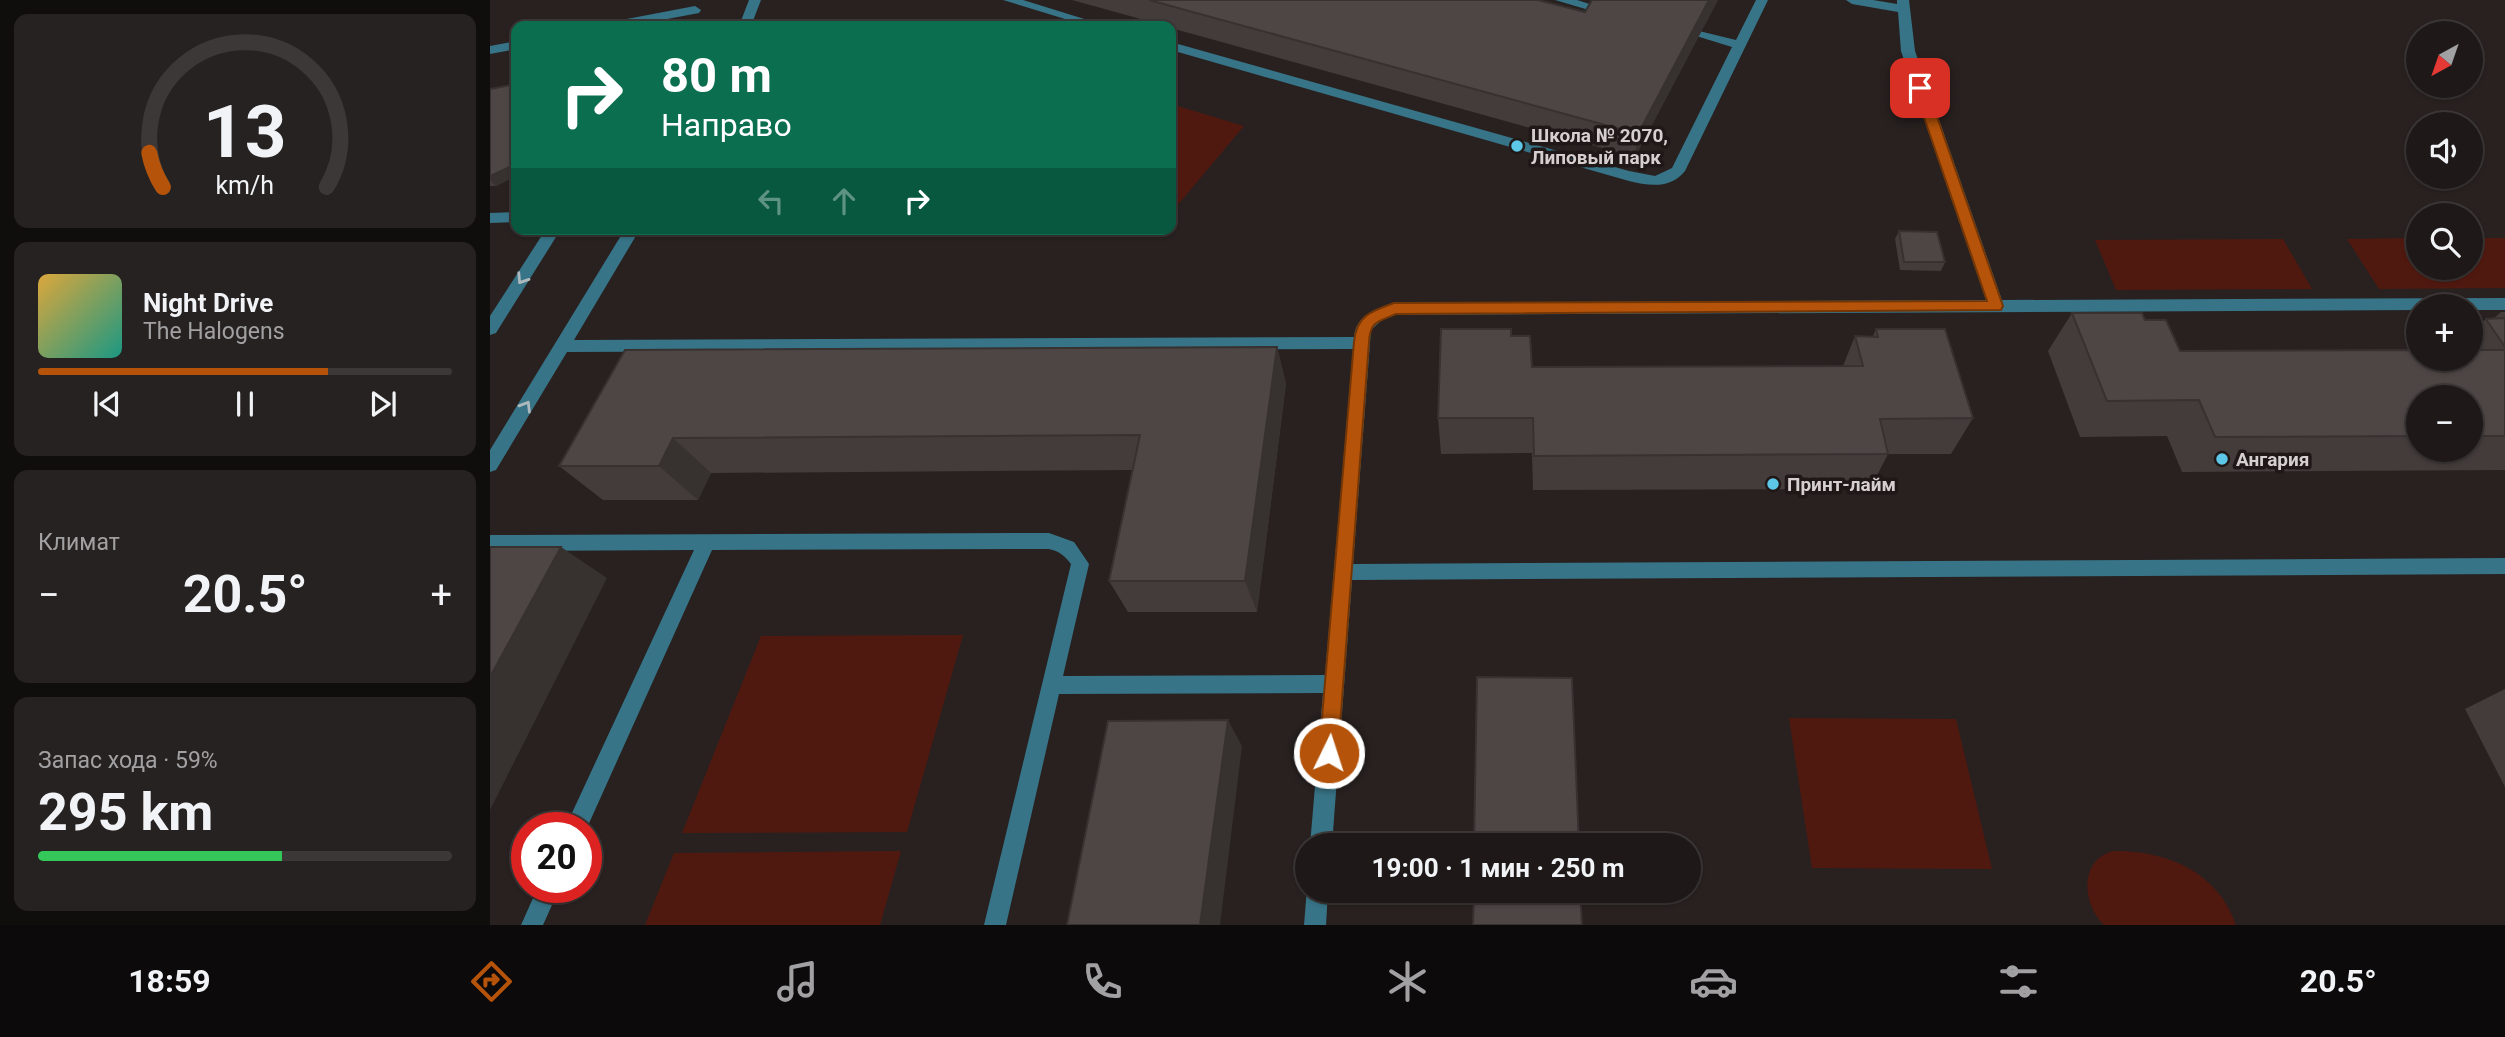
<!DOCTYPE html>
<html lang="ru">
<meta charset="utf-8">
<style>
:root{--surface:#1e1918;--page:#262221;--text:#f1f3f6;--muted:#a1a0a2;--line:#3c3837;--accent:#b45309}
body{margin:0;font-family:Roboto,sans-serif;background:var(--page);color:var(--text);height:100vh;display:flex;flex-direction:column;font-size:26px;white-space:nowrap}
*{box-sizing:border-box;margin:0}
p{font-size:23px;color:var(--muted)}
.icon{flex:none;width:38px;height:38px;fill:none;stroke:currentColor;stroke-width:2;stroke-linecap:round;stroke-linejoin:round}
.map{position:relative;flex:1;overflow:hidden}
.drawer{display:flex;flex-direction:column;gap:14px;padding:14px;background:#100e0d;width:490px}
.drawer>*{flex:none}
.hud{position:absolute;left:21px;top:21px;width:665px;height:214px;border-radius:14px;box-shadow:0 2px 5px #0004,0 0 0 2px var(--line);background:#0b6e4f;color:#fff;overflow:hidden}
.needle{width:46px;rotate:220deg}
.controls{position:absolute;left:1916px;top:21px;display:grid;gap:14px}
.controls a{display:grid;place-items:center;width:77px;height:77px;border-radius:50%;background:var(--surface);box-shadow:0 2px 5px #0004,0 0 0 2px var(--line);font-size:35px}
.speed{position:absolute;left:21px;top:812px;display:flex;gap:14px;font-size:35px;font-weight:700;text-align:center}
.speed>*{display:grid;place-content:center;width:91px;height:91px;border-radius:50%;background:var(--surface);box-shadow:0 2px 5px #0004,0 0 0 2px var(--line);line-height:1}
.speed .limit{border:10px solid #d22;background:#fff;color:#111}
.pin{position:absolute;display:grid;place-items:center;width:60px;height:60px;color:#fff;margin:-30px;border-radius:14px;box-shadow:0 4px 10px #0006}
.me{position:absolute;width:77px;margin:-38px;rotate:4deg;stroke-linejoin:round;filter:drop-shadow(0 0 5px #0008)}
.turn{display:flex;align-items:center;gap:24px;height:147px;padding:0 35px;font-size:32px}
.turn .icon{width:91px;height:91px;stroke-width:2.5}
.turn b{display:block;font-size:49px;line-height:60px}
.lanes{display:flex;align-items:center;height:66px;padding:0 35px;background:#0003;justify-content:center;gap:35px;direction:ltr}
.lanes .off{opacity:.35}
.big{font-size:52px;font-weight:700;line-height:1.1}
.drawer .tile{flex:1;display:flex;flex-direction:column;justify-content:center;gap:10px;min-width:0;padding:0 24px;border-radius:14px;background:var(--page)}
.drawer .dial{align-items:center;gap:0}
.dial svg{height:182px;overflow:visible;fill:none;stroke:var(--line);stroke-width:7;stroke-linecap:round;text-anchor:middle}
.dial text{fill:var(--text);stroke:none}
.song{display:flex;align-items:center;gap:21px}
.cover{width:84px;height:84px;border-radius:10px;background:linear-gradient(135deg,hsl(40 70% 55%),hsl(170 70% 35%))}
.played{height:7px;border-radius:4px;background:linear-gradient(90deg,var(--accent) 70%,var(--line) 70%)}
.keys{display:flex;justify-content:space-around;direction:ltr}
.heat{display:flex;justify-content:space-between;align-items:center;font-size:38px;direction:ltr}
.charge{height:10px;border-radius:5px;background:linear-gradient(90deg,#34c759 59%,var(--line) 0)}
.trip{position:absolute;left:805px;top:833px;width:406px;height:70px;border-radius:35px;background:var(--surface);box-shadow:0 2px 5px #0004,0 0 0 2px var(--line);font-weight:700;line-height:70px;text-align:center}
.dock{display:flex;height:112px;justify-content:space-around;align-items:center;background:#0c0a0a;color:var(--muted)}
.dock .icon{width:49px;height:49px}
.dock .on{color:var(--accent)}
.dock b{font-size:32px;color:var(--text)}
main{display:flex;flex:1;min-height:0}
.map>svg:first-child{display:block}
.green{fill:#501910}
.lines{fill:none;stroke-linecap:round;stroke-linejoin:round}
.minor{fill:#377487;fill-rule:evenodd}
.wall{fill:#433c3b;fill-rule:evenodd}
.shaded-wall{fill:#373130}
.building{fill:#4e4645;stroke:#373130;stroke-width:2}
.oneway{stroke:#aeb9bd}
.route{fill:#b45309;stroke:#753606;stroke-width:2}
.poi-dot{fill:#5dc7e8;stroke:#1f1817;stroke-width:2.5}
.labels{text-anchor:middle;stroke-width:7;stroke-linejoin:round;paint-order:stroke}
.poi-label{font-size:19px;font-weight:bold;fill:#d5d0cf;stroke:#1f1817;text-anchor:start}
</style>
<main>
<section class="drawer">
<div class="tile dial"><svg viewBox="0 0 100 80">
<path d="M14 69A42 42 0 1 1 86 69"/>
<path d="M14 69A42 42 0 0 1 8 54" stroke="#b45309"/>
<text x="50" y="56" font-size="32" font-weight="700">13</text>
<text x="50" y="72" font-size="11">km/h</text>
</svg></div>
<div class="tile">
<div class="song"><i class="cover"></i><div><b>Night Drive</b><p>The Halogens</p></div></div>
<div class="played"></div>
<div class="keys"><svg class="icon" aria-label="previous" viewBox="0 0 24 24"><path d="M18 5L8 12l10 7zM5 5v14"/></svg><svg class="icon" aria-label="pause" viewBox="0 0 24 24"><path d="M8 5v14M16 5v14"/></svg><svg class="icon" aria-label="next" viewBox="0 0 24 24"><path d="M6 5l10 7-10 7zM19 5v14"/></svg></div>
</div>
<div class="tile"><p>Климат</p>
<div class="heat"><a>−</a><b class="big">20.5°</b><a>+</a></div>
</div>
<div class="tile"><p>Запас хода · 59%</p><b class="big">295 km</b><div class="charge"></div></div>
</section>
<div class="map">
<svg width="2015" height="925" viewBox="0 0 2015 925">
<rect width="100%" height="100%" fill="#282120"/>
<path class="green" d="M681,104L754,126L681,213Z
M1928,238V268H1981V238H2015V288L1889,289L1857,239Z
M1793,239L1822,289L1626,290L1605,240Z
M473,635L417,832L192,833L271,636Z
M1299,718L1466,719L1502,869L1322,868Z
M411,851L390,925H155L184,853Z
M1623,851C1675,850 1728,871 1746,925H1614C1592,904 1589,860 1623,851Z"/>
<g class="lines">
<path class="minor" d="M259,0H271L261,26H249Z
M513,0H533L617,26H598Z
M1065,0H1087L1115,9L1109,13Z
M1266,0H1278L1195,171C1181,189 1159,186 1139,181L681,50V42L1139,171L1165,176L1182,168L1242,47L1203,35L1209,31L1246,40Z
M1356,0H1383L1407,4V0H1419L1425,51L1512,300L2015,298V310H1981V306H1928V310L905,315L893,319L881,330L863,564L2015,558V574L862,580L842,845H820L833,693L569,694L516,925H494L581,564C575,556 569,551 559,549L222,550L96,830L75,828L204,550L0,551V535L559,533L584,542L599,564L573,676L835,675L863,349L77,352L6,470L0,472V450L135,229H150L84,340L864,337C866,315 886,309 904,303L1496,300L1411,51L1408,12L1362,4Z
M205,6L211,10L209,13L140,26H115L121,22Z
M26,41V49L0,54V46Z
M26,212V222L0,223V213Z
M56,229H71L6,333L0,335V316Z
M48,887H70L53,925H31Z
M817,888V891H838L836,925H814Z"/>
</g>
<path class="wall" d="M582,0H1048L1095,12L1228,0L1145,157L681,28V26H676Z
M26,84V176L6,186H0V89Z
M1409,231L1455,262L1451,271L1410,270L1405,239Z
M2011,312H2015V470L1692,472L1677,436L1590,437L1558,351L1582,313L1655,320L1690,351L1981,359V332L1996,319H2003ZM1928,397H1981V450H1928Z
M1386,329L1483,418L1461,454H1398L1380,489L1043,490L1042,453L951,454L948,418L1021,336L1042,367L1353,366L1365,336H1383Z
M787,347L796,384L767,612H638L619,581L642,470L221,473L208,500H113L69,466L135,350Z
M2015,689V787L1975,709Z"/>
<path class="shaded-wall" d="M1219,0H1228L1145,157L1148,134Z
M26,164V176L6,186L0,180V176Z
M787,347L796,384L767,612L755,581Z
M183,438L221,473L208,500L169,466Z
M71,547L117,578L0,810V677Z
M738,720L752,746L730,925H710Z"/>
<path class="building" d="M659,0H1048L1095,12L1102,0H1219L1148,134Z
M26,84V164L0,176V89Z
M1409,231L1447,232L1455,262H1414Z
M1582,313H1652L1655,320H1676L1690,351L1928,350V359H1981V350H2015V436H1981V397H1928V436L1725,437L1709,400L1617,401Z
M2015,318V347L1996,319Z
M951,329H1021V336H1040L1042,367L1373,366L1365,336L1388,337L1386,329H1455L1483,418L1390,419L1398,454L1044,456L1043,418H948Z
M787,347L755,581H619L650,435L183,438L169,466H69L135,350Z
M0,547H71L0,677Z
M987,677L1082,678L1089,845H984Z
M738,720L710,925H577L618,721Z
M984,891H1090L1092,925H983Z"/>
<defs><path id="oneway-chevron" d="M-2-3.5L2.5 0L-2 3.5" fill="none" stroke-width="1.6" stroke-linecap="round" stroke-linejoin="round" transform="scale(1.75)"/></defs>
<g class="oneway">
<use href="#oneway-chevron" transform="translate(32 279) rotate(123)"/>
<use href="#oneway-chevron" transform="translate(36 406) rotate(-59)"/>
</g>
<path class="route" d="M1430,84L1437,88L1513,306L1511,310L906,314C888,322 880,321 879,342L848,753L845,759L839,762L832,759L829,753L864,342C866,316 881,311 904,303L1497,301L1424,88Z"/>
<g class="poi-dot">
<circle cx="1027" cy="146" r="7"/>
<circle cx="1732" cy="459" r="7"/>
<circle cx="1283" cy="484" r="7"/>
</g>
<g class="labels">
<g class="poi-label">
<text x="1041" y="142">Школа № 2070,<tspan x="1041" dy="22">Липовый парк</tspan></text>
<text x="1746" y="466">Ангария</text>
<text x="1297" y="491">Принт-лайм</text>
</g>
</g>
</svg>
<div class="controls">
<a><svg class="needle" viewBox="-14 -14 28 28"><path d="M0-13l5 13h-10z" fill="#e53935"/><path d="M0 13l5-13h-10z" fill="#a1a0a2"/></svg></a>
<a><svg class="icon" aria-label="sound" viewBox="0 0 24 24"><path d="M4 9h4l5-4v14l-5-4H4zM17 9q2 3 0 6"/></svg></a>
<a><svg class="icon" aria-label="search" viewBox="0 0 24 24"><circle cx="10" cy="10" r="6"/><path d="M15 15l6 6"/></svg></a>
<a>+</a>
<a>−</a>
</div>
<div class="speed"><div class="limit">20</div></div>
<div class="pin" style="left:1430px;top:88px;background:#d93025"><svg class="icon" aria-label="arrive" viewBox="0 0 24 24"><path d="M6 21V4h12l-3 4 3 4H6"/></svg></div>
<svg class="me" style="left:839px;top:753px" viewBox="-20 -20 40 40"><circle r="17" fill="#b45309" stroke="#fff" stroke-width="3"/><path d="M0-11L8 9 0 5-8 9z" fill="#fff"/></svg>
<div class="trip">19:00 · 1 мин · 250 m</div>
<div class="hud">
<div class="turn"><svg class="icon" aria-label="right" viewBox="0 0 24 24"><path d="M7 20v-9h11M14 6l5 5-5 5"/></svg><div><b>80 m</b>Направо</div></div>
<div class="lanes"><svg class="icon off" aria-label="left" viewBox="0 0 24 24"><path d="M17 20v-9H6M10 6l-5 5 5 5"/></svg><svg class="icon off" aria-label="ahead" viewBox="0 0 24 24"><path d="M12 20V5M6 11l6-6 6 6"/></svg><svg class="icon" aria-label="right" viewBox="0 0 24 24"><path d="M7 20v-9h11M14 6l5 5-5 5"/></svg></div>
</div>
</div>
</main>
<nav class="dock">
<b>18:59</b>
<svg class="icon on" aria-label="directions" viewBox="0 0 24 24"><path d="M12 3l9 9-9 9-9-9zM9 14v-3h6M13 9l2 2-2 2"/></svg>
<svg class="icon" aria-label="music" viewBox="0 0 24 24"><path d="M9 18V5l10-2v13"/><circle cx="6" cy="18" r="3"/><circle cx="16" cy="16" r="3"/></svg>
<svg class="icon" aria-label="phone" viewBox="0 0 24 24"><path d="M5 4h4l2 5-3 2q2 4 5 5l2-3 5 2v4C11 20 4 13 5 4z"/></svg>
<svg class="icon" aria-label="climate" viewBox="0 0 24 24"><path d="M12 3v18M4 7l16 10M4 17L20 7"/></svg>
<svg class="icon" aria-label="car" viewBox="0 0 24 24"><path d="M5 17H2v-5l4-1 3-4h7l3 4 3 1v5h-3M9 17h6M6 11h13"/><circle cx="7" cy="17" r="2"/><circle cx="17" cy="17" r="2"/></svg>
<svg class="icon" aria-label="filters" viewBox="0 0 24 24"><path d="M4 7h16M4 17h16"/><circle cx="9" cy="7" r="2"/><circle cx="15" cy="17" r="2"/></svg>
<b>20.5°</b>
</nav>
